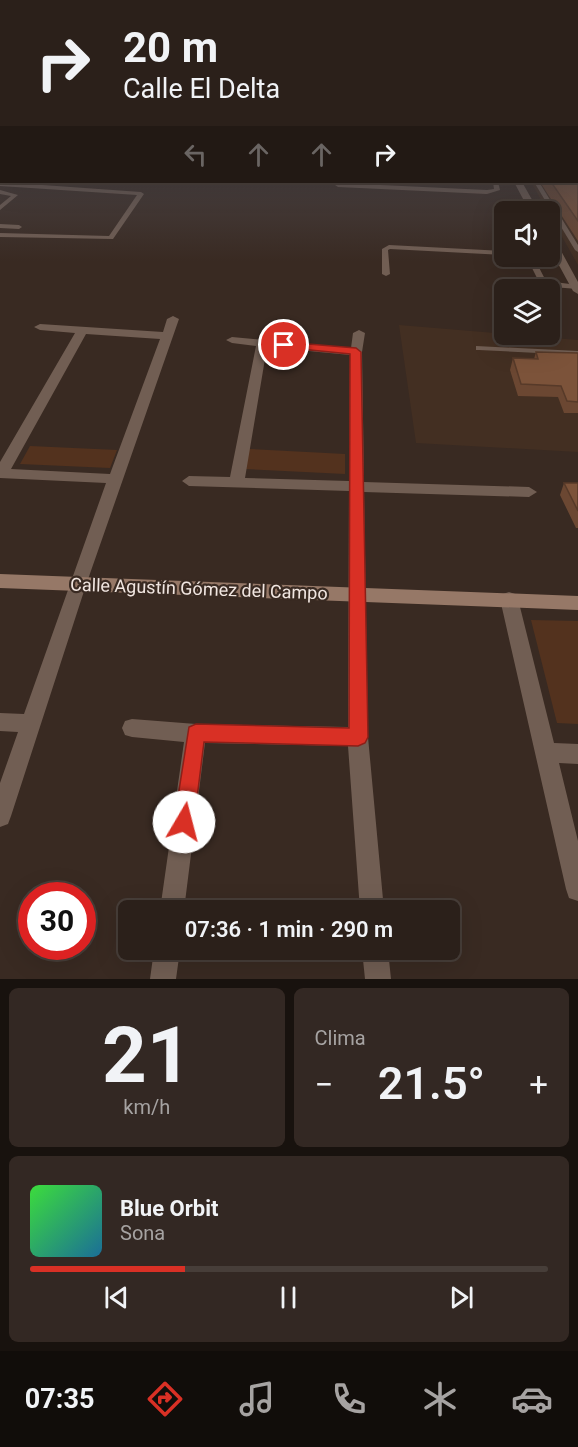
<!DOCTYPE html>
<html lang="es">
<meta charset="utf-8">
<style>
:root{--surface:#2b201a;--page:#332823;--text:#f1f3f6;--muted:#a6a3a2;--line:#473e39;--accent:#d93025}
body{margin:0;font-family:Roboto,sans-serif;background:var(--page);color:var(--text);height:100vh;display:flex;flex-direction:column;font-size:22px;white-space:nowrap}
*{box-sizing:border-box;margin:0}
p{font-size:20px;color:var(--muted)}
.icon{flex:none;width:33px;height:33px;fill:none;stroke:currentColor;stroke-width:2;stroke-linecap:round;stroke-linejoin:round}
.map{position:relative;height:979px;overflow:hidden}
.panel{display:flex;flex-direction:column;gap:9px;padding:9px;background:#18120e;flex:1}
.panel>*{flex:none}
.banner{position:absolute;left:0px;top:0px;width:579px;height:183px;box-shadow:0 6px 24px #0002,0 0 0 2px var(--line);background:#2b201a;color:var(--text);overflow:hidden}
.buttons{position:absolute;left:494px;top:201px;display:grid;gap:12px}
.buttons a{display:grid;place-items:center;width:66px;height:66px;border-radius:9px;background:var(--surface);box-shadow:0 6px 24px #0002,0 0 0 2px var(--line);font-size:30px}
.speed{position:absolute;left:18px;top:882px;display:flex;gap:12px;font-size:30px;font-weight:700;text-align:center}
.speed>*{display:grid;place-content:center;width:78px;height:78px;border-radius:50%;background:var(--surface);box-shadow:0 6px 24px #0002,0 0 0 2px var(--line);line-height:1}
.speed .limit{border:9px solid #d22;background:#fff;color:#111}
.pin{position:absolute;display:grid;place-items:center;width:51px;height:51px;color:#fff;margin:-26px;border:3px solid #fff;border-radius:50%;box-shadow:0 2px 6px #0007}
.me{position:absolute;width:66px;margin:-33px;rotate:8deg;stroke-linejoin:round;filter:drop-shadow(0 0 4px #0008)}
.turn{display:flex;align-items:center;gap:21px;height:126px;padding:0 24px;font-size:27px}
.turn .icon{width:78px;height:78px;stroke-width:2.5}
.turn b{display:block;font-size:42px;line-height:51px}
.lanes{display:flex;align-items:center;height:57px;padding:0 24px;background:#0003;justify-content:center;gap:30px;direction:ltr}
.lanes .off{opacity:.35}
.big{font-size:45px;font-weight:600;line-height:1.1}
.panel .widget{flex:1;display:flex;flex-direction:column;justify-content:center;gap:9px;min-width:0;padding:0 21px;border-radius:9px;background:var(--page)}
.panel .dial{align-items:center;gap:0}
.dial b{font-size:78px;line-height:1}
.song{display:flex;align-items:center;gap:18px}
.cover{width:72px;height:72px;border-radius:9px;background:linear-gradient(135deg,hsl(120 70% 55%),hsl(200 70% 35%))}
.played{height:6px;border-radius:3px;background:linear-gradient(90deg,var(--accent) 30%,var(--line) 30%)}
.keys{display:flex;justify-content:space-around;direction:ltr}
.heat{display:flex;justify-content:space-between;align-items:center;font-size:33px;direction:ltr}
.panel .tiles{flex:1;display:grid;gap:9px;grid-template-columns:1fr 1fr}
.widget:last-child{grid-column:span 2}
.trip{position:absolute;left:118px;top:900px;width:342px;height:60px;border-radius:9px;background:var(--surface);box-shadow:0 6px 24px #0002,0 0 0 2px var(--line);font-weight:600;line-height:60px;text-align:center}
.tab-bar{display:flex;height:96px;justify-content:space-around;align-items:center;background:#110d0a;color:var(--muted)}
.tab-bar .icon{width:42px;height:42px}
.tab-bar .active{color:var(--accent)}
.tab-bar b{font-size:27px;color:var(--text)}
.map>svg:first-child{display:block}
.built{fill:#432f22}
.green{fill:#53321e}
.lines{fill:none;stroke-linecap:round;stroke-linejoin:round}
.lane{fill:#715e53;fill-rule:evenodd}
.street{fill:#715e53;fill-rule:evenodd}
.secondary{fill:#967867;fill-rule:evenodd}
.wall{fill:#6b4732}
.building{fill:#7c533a;stroke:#573a29;stroke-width:1.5}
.route{fill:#d93025;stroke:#8d1f18;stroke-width:1.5}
.labels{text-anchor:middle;stroke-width:4.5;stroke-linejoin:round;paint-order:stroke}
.street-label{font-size:18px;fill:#f1e6e1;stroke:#392a22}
</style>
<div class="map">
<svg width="578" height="979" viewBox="0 0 578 979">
<rect width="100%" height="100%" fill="#392a22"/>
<path class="built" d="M578,138V265L531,182H578Z
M399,325L578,340V452L416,443Z"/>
<path class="green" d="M30,446L117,450L110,468L20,464Z
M249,449L345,454V474L245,469Z
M531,620L578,621V724L557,723Z"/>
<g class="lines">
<path class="lane" d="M0,182L141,192L144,194L113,239L0,237V233L109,236L137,195L0,186Z
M493,182H498L500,190L487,194L338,187L335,185L338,183L487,190L494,189Z
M534,182H539L578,245V252L575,250Z
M0,190L18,195L0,210V205L11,196L0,194Z
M0,224L19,225L22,227L19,229L0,228Z
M389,245L504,251V255L390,249L388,250L390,274L386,276L382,274V249Z
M549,253H559L562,255L559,257L547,256H549Z
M526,256H533L546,281L578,285V289L552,287L540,284Z
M476,346L578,351V355L479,350H476Z"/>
<path class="street" d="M514,182H522L539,212H530Z
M549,235L554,238L578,282V294L573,291L549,247Z
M173,316L179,319L86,585L11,816L8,824L0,827V783L18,732L0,731V713L24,714L106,483L0,478V462L75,333L40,330L34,327L40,324L163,332L167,319ZM86,334L160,339L110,474L11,469Z
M359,330L365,333L362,352L364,482L529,487L537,492L529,497L364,492L368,737L384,910H360L348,746L205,743L184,910H160L184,742L132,737L125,735L122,728L125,721L132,719L196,724L348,727L349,491L189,486L182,481L189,476L230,477L256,346L232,343L226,340L232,337L351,348L353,333ZM267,347L350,355L349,481L245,478Z
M509,592L515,594L518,599L554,743L578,744V764L559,763L578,841V901L569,898L566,889L500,599L503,594Z
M154,950H180L176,979H150Z
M362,950H388L391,979H365Z"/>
<path class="secondary" d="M0,574L578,596V610L0,588Z"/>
</g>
<path class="wall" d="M578,138V241L540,182H578Z
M536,352L578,353V413H564L558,397L518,396L510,370L513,358L534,359Z
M564,483H578V528H576L560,495Z"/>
<path class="building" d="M578,138V221L551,182H578Z
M536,352L578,353V402L567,401L561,386L521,384L513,358L538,359Z
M564,483H578V511Z"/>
<linearGradient id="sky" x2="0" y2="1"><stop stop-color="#1f1713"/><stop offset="0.48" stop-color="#4e4a4f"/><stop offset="1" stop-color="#4e4a4f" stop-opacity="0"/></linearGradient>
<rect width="578" height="261" fill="url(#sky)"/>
<path class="route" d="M284,342L356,348L361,352L368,737L365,743L358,746L204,742L194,822L191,829L184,832L177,829L174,822L189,727L196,724L349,728L350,354L280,347V343Z"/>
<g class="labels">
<g class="street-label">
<text transform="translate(199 589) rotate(2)" y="6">Calle Agustín Gómez del Campo</text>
</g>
</g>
</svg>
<div class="buttons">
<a><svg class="icon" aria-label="sound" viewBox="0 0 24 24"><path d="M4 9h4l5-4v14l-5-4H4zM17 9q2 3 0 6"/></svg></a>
<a><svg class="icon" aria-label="layers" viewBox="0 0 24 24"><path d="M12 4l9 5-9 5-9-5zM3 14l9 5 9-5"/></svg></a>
</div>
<div class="speed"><div class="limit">30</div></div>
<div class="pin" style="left:284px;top:345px;background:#d93025"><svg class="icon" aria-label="arrive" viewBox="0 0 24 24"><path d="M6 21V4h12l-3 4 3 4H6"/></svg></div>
<svg class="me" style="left:184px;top:822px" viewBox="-20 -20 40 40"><circle r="19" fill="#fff"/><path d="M0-13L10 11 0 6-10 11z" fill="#d93025"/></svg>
<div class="trip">07:36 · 1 min · 290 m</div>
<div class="banner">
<div class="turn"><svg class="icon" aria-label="right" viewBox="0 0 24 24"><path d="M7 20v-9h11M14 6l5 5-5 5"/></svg><div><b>20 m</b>Calle El Delta</div></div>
<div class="lanes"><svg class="icon off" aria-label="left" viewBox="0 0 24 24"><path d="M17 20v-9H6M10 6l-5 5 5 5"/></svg><svg class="icon off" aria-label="ahead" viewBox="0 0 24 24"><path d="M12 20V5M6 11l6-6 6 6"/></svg><svg class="icon off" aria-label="ahead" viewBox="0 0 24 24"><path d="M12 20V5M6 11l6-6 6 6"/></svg><svg class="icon" aria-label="right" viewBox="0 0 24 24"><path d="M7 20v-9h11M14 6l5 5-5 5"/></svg></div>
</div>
</div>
<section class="panel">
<div class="tiles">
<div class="widget dial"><b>21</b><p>km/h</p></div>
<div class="widget"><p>Clima</p>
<div class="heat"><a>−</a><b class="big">21.5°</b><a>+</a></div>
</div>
<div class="widget">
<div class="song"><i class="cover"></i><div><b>Blue Orbit</b><p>Sona</p></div></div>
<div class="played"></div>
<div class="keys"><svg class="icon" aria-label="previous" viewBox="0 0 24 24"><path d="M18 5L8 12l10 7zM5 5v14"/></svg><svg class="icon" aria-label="pause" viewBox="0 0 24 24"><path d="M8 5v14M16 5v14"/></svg><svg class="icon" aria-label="next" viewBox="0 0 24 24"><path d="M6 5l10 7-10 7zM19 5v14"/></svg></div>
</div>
</div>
</section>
<nav class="tab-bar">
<b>07:35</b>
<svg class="icon active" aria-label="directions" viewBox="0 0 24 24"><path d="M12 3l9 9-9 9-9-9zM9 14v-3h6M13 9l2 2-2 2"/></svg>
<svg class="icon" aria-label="music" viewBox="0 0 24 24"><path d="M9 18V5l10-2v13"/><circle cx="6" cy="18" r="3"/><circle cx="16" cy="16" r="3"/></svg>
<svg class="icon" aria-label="phone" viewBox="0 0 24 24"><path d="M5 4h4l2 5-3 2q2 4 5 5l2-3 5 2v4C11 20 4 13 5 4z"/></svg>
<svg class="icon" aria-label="climate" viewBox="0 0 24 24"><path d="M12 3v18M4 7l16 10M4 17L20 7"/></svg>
<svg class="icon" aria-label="car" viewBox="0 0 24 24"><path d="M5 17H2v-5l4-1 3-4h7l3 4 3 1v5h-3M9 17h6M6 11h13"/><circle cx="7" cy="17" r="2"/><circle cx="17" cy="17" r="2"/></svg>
</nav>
